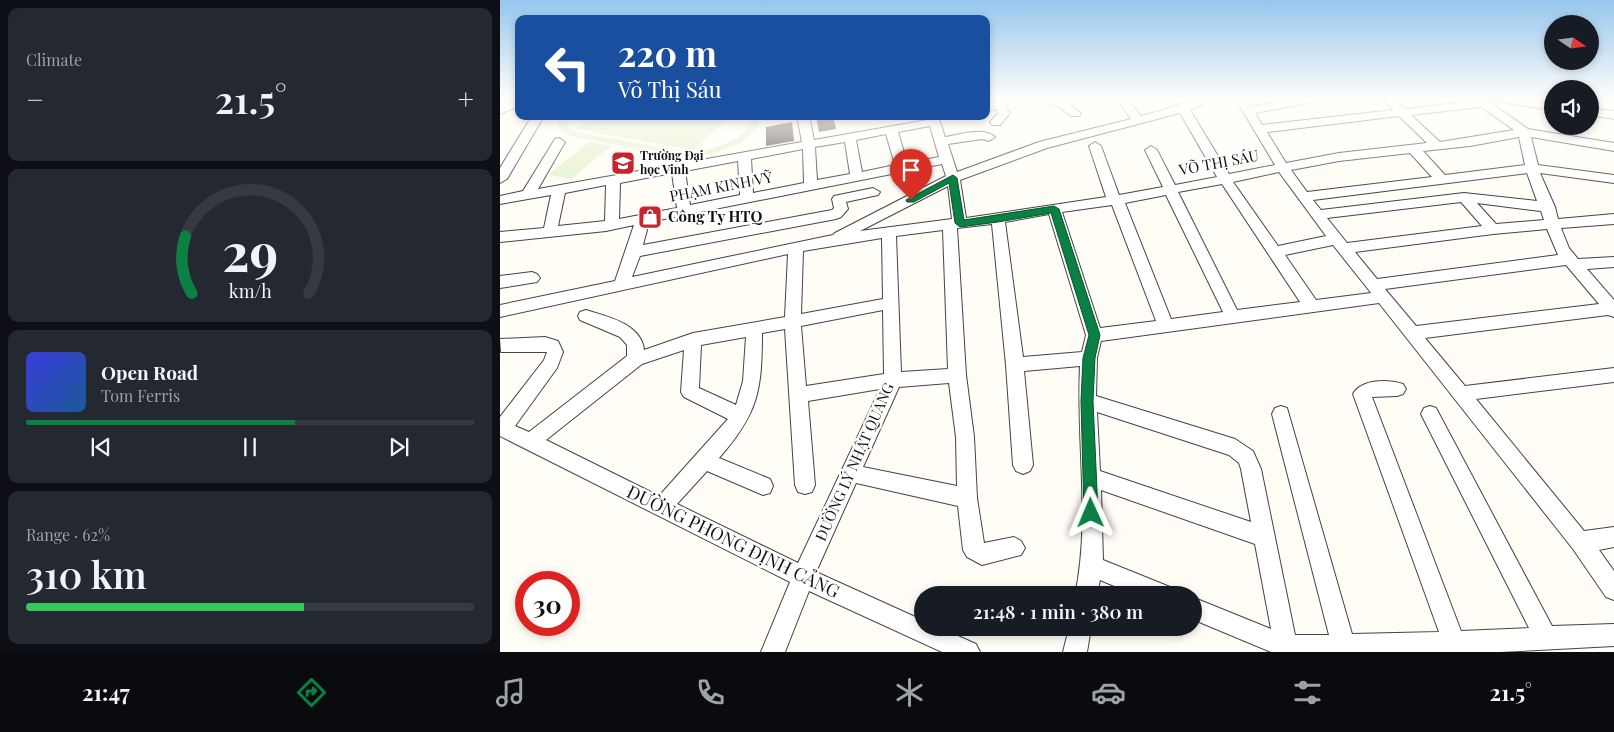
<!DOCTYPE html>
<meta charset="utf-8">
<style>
:root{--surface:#171b24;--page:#242831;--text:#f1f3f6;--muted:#9ea1a6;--line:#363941;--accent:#0b8043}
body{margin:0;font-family:"Playfair Display",serif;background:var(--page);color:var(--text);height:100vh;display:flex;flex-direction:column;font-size:19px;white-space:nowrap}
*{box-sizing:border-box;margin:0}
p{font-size:16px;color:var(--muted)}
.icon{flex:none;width:28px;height:28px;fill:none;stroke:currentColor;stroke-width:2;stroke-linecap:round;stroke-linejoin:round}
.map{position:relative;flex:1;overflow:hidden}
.drawer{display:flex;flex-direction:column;gap:8px;padding:8px;background:#0d0f14;width:500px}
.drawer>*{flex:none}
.top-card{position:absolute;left:15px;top:15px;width:475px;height:105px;border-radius:10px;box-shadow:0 2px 8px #0003;background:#1a4fa0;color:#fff;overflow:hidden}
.needle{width:32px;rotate:104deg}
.tools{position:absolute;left:1044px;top:15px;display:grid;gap:10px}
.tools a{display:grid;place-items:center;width:55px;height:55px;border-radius:50%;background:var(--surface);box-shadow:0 2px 8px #0003;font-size:25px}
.speed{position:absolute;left:15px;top:571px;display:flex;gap:10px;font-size:25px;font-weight:700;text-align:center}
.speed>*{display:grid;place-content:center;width:65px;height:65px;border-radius:50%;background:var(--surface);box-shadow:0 2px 8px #0003;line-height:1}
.speed .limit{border:8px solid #d22;background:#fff;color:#111}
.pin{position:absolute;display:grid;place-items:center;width:42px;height:42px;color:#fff;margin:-51px -21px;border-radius:50% 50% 50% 0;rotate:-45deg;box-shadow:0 0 5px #0007}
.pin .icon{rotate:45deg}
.me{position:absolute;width:55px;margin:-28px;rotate:359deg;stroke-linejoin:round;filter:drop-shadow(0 0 4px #0008)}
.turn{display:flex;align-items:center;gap:18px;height:105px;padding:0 20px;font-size:22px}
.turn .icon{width:65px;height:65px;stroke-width:2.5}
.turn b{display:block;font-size:35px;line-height:42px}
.big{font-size:38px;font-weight:600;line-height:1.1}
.drawer .card{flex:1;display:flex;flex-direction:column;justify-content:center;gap:8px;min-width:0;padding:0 18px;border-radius:10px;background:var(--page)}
.drawer .dial{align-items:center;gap:0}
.dial svg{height:130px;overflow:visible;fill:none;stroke:var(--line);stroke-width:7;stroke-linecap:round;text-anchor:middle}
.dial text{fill:var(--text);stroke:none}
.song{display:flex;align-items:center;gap:15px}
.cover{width:60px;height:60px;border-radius:8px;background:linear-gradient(135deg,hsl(240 70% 55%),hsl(210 70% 35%))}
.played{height:5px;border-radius:2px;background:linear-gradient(90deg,var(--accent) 60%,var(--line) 60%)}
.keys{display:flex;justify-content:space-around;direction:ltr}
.heat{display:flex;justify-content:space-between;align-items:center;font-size:28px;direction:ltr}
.charge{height:8px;border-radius:4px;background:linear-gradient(90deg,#34c759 62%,var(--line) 0)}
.trip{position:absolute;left:414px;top:586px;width:288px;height:50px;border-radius:25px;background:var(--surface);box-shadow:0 2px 8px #0003;font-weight:600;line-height:50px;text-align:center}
.menu{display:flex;height:80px;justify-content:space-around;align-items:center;background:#090b0e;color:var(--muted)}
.menu .icon{width:35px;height:35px}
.menu .selected{color:var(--accent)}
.menu b{font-size:22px;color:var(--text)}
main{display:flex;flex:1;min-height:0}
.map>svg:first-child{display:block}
.pitch{fill:#e6f2cf}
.building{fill:#5a524d}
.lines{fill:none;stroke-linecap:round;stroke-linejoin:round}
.minor-casing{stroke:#444;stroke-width:2}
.minor{fill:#fff;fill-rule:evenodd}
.route{fill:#0b8043;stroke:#07532c}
.labels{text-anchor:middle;stroke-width:5;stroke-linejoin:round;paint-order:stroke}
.far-poi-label{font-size:12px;font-weight:bold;fill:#111;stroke:#fff;text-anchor:start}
.street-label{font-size:15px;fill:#111;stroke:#fff}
.poi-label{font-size:15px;font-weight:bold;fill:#111;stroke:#fff;text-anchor:start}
.near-street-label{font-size:18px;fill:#111;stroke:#fff}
</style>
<main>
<section class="drawer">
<div class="card"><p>Climate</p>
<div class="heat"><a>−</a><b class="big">21.5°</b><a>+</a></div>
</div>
<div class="card dial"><svg viewBox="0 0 100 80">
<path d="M14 69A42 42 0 1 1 86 69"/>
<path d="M14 69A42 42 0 0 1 10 34" stroke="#0b8043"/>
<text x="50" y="56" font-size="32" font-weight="700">29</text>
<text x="50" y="72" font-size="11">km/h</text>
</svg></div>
<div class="card">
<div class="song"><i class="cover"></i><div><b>Open Road</b><p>Tom Ferris</p></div></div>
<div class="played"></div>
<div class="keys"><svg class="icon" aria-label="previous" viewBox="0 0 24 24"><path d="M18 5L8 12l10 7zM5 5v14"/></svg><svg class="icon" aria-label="pause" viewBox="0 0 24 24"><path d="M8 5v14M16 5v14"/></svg><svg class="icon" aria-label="next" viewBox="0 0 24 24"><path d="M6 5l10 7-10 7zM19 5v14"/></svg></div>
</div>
<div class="card"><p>Range · 62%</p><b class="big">310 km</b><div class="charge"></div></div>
</section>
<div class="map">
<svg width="1114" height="652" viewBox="0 0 1114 652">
<rect width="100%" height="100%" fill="#fffdf5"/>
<path class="pitch" d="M59,116H66C64,124 70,129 77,132L186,152L202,151L220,146L238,138L247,129L254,116L261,117L256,129L241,143L215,153L195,156L180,157L69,136L62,132L57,123Z
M92,116H230L193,150L75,129Z
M89,142L111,146L71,179L48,175Z"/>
<path class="building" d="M316,116H333L336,129L319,132Z
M292,122L294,141L266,146V127Z"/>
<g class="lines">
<g class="minor-casing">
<path id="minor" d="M19,98V106L0,114V106Z
M501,98H515L505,106L510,113L500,125H492L490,122L498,113L496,109L486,111V104Z
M536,98C553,98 569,100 581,114L579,116H571L559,107Z
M616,98H627L641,116C666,110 692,98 716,98L690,110L729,174L775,165L735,98H746L751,107L797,98H823L818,101L755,113L762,125L893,110L882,98H894L905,109L973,101L971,98H984L1028,129L1114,143V151L1031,137L1038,165L1114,175V183L1040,173L1055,207L1058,219L1114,214V224L1061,228L1069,248L1078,259L1114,257V267L1087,269L1114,300V317L1108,315L925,338L965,386L1114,368V382L976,399L1084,531L1114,527V547L1099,550L1114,571V600L1106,597L1073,549L879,303L601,341L597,358L596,396L735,439L753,451L761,469L795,635H829L772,414L775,408L781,406L787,408L852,634L939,632L853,394C861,379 888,379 903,384L906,389L903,394L897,396L872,397L961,631L1029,628L921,414L924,408L930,406L936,408L1052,626L1114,624V646L1000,652H771L692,619V597L771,629L755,544L601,490L603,560L670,587L673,595H636L600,580L597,595H575C591,520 576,442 580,366L524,371L533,465L530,471L523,474L516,471L513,465L506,365L492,224L457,228L466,375L474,437L477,498L484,543L514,537L521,541L525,548L521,555L482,565L467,557L463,550L458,506L356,483L316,572L422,620V628H440L476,644L480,652H442L309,591L285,652H261L290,582L0,436V417L44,360L47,352H1L0,339L45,337L58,341L63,352L57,368L15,426L29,432L127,356V345L120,337L80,320L78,316L80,312L86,310C106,316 142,324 144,350L193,333L285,317L288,254L0,317V305L115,281L134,225L106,231L0,242V232L44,228L51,195L0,204V196L23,191L55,139L59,138L65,142L38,189L302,142L297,116H309L314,140L427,120L426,116H438L445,137C459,135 484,126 495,137L489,141L482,139L448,144L457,172L539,142L631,119ZM981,107L1014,130L940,142L911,115ZM680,113L717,177L675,185L657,150L651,146L645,150L663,187L619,195L601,146L595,142L589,146L606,197L466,218L460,180L547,148ZM899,116L927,143L839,153L786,163L767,132ZM430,126L439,157L407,163L398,132ZM386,134L395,165L362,172L356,140ZM1019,137L1025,165L945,175L923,151L970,146ZM345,142L350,174L317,180L315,147ZM303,149L304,183L253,193L251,159ZM910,153L932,177L807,192L791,170L839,161ZM238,161L240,195L190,205L185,171ZM442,164L446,176L335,233L333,235L132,277L140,256L336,219L341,217L348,209L346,202L378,195L380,192L373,188L334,196L332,199L334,208L332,210L143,245L149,222ZM779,172L826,236L778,246L733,182ZM172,173L177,208L119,219L120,183ZM1027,173L1037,201L964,193L821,210L813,200ZM722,184L800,302L737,310L678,192ZM106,185L105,221L58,226L65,193ZM448,186L452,219L360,231ZM666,195L723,312L671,319L625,203ZM961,202L982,226L847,243L827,218ZM977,203L1041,211L1044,220L996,224ZM612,205L656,321L600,328L562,212ZM549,214L586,335L582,352L523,357L505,222ZM1047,229L1058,255L877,279L855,252L993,234ZM443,230L448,369L401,372L396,236ZM382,238L383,299L301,314L303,251ZM833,245L868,289L871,293L816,300L785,255ZM1066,265L1099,304L916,326L885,289ZM383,310L384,374L306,386L301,326ZM285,329L295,485L298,492L305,494L312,492L315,485L308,401L380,389L298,563L177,504L207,471L263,495L270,493L273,486L270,479L219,458C258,414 262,391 262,333ZM246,337L243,381L236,405L199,388L201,345ZM184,350L181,392L184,397L228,419L159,496L46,440L142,364ZM449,383L456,437L457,486L363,467L399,387ZM597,412L729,455L739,463L741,469L751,522L600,471Z
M987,98H1018L1052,104V110L992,101Z
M1090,109L1114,111V119L1090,115Z
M32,116H44L7,179L0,183V168Z
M32,272L37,274L40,278L37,282L0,288V276Z
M569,628H591L587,652H563Z"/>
</g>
<use href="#minor" class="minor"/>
</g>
<linearGradient id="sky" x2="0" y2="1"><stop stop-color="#95c6ee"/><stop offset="0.52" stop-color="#fffefa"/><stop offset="1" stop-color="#fffefa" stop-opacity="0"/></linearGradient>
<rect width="1114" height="190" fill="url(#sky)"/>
<path class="route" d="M453,175L457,178L464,220L554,206L559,209L600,335L595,358L593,401L598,513L596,518L591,520L586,518L584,513L581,401L583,358L589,335L551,213L498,222L460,227L455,223L449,183L414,202H407L406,200Z"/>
<defs>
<g id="university-square" transform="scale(1.25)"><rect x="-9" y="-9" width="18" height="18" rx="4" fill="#c4262e" stroke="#fff"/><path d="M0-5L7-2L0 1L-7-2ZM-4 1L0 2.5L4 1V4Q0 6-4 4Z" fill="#fff"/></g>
<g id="shop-square" transform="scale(1.25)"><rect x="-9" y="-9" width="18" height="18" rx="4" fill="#c4262e" stroke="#fff"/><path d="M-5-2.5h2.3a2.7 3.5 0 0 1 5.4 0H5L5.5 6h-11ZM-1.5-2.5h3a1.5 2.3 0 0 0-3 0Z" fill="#fff"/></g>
</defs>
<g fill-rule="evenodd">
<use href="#university-square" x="123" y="163"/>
<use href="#shop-square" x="150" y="217"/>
</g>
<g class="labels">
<g class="far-poi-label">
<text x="140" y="160">Trường Đại<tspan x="140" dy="14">học Vinh</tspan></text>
</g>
<g class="street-label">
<text transform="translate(719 163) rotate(-11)" y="5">VÕ THỊ SÁU</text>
<text transform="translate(221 187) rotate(-11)" y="5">PHẠM KINH VỸ</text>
<text transform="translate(355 462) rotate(-66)" y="5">ĐƯỜNG LÝ NHẬT QUANG</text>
</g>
<g class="poi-label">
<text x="168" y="222">Công Ty HTQ</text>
</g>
<g class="near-street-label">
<text transform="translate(233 542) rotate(26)" y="6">ĐƯỜNG PHONG ĐỊNH CẢNG</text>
</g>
</g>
</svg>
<div class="tools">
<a><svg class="needle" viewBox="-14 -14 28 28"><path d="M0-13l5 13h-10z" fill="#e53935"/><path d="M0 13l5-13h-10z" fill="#9ea1a6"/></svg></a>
<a><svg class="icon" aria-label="sound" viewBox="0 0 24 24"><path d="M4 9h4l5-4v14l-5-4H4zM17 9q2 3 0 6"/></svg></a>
</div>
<div class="speed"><div class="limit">30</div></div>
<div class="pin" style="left:411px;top:200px;background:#d93025"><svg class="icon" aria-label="arrive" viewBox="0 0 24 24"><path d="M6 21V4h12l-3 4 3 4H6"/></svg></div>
<svg class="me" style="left:591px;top:513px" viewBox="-20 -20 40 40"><path d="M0-17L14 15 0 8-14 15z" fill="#0b8043" stroke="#fff" stroke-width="4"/></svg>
<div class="trip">21:48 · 1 min · 380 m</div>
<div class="top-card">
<div class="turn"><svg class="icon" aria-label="left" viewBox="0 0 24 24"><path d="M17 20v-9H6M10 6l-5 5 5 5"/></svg><div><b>220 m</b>Võ Thị Sáu</div></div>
</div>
</div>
</main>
<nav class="menu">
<b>21:47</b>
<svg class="icon selected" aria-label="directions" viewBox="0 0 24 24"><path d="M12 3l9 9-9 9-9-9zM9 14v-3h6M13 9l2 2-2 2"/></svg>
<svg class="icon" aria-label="music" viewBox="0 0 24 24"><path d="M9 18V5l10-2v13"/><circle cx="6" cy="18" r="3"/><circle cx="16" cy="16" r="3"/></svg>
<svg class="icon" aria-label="phone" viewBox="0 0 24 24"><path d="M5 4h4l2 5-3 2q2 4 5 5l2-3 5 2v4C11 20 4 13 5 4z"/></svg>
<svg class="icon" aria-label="climate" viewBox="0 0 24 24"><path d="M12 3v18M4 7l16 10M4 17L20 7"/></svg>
<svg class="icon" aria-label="car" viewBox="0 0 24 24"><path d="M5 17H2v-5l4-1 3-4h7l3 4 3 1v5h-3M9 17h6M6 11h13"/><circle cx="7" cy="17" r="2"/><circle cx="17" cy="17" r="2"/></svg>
<svg class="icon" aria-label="filters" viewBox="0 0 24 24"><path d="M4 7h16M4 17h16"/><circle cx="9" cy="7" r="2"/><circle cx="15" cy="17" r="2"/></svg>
<b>21.5°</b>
</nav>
